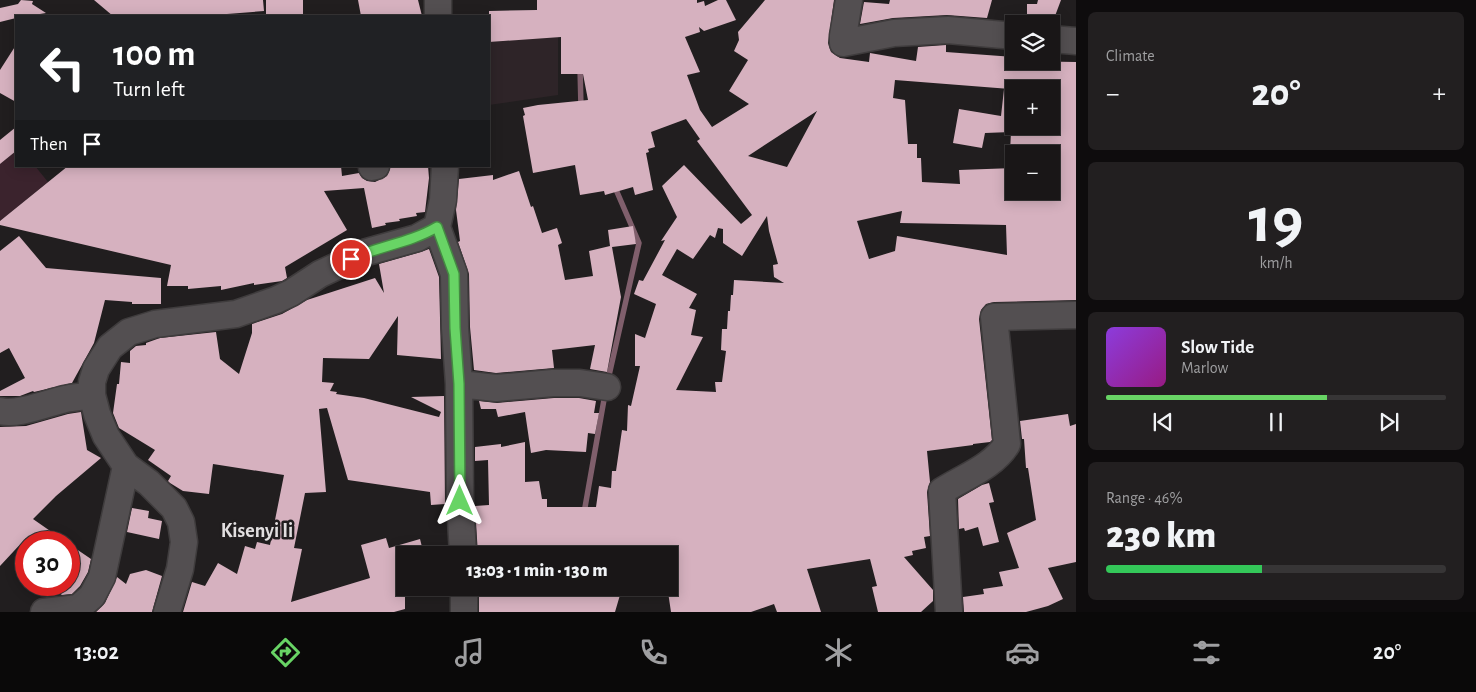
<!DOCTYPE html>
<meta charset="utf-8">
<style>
:root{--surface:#191617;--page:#221f20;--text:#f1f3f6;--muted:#9f9fa1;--line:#373536;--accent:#68d465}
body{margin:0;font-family:"Alegreya Sans",sans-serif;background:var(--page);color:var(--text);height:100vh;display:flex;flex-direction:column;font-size:19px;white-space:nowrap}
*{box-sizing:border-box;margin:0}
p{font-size:16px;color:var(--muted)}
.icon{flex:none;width:28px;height:28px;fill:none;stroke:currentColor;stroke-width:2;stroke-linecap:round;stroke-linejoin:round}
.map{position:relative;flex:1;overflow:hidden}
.side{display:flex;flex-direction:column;gap:12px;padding:12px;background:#0e0c0d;width:400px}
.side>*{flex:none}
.top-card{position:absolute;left:15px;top:15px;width:475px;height:152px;border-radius:0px;box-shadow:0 2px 12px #0003,0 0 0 1px var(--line);background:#202124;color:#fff;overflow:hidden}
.tools{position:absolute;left:1005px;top:15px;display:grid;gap:10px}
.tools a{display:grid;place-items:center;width:55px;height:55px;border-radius:0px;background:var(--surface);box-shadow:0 2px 12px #0003,0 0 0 1px var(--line);font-size:25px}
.speed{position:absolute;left:15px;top:531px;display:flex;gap:10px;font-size:25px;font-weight:700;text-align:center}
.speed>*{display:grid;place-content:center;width:65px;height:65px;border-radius:50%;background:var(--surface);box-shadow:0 2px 12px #0003,0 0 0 1px var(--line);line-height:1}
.speed .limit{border:8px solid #d22;background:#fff;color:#111}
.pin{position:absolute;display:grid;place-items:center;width:42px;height:42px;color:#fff;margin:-21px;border:2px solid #fff;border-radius:50%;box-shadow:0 1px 5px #0007}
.me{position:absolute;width:55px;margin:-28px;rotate:0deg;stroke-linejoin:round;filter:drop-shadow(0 0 4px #0008)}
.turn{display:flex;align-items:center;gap:18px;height:105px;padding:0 15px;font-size:22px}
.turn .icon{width:65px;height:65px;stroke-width:2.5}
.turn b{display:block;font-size:35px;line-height:42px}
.then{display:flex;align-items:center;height:48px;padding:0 15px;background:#0003;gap:10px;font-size:19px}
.big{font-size:38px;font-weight:800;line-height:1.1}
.side .card{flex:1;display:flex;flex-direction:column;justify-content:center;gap:8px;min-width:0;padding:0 18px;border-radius:8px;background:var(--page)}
.side .dial{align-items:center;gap:0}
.dial b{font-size:65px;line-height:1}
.song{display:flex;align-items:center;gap:15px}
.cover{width:60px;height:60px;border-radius:8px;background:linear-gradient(135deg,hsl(270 70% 55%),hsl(310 70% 35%))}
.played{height:5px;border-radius:2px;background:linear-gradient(90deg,var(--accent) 65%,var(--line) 65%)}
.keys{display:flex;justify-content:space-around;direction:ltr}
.heat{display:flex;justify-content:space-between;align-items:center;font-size:28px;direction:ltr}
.charge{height:8px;border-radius:4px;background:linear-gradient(90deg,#34c759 46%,var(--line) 0)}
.trip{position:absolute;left:396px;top:546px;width:282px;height:50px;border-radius:0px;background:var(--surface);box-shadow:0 2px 12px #0003,0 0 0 1px var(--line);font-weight:800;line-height:50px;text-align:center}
.tab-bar{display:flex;height:80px;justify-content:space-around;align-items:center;background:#0a0909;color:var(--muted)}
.tab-bar .icon{width:35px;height:35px}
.tab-bar .on{color:var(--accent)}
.tab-bar b{font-size:22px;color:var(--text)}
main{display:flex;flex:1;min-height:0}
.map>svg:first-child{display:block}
.built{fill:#2e2428}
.green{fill:#3b232d}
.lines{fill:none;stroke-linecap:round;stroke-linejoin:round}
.stream{stroke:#805f6c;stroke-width:5.5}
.building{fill:#d6b1bf;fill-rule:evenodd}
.minor-casing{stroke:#3f3c3d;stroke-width:29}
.minor{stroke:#534f51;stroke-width:26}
.route-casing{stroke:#448a42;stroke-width:12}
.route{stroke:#68d465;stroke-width:9}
.labels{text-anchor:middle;stroke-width:5;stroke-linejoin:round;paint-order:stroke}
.quarter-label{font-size:20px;font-weight:bold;fill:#e2dfe0;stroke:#211e1f}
</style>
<main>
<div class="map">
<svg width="1076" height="612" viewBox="0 0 1076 612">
<rect width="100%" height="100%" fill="#211e1f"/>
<path class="built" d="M558,37V95L489,105V42Z"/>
<path class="green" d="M16,151V166H35L48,182L0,221V164Z"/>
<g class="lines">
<path class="stream" d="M580,67L581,108
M608,380L639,243L614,185
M584,513L605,394
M577,555L579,542
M567,612L572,588"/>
</g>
<path class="building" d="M21,0L33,1L32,4L46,13L28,16H16V18L0,22V8L18,4Z
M94,0H263L264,11L214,15V16H113Z
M266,0H303V16H266Z
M358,0H418L422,16H361Z
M537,0H697V3L704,1L705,6L718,0H726L736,20L704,31L699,27L700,32L685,37L700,72L687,75L700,110L712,127L749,104L729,91L748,60L734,51L739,40L738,32L765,0H834L828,43L831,52L840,58L869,62L870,53L916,61L918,47L946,45V52L1014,57V61L1076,62V300L994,302L986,304L981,310L979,319L992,440L990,442L973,444V445L927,451L930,482L927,492L930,536L924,537L926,548L912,551L913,555L904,557L933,590V601L921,612H878L872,587L877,586L870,559L807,569L821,612H777L774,604L751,612H671L668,592H670V555H607V552L576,548V554L549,551V555H478L475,506L489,505L488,460L475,461V447L501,444V447L525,442V482L539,481L542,499H547V507H596L599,486L611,488L612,471H616L622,430L627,431L628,405L631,406L640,366H635V334L645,338L656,304L634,294L639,280L643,281L665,240L661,241L677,217L662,186L684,165L741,224L752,215L697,141L700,139L686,119L651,132L655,147L648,149L649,152L646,153L653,190L635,195L633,187L605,195L604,191L580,195L575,165L533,173L523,116L525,115L523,108L538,105L588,100L583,74H561V37L489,42V11L537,10ZM895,80L1010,89H1051V126H1014V89H1004L1001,116L959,109L953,143L982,148L985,133L1011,132L1010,152L1051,154V191H1014V168L959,170L960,184L922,182L921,158H917V144H908L905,100L893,98ZM817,111L787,167L748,156ZM902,211L900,223L1006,225L1007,255L897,236L895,251L869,259L857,221ZM767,216L769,231L778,264L773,265L774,277L784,283L734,280L733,295H731L730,311H728L727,329H722L721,350L726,351L722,382H715L716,392L676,390L703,337L691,335L696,310L689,308L697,294L662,275L677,249L693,259L710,235L715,238L718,228L723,229V243L742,256Z
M890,0H992L987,18L947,15L893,18L860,24L864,2L889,4Z
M1038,0H1061L1052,24H1027V4H1037Z
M16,45V102L0,93V70Z
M16,127V151L0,164V140Z
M68,166H341L342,176L359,173L362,178L367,181L375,182L387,176L391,166H428L429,178L425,212L416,213L417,216L399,219L400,221L385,223L386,225L372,228L364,188L324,191L347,230L285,267L287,278L282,281L254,285V283L221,290V286L188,289V286H167L171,265L0,225V221Z
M519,171L531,207L533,206L542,233L557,228L562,243L558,245L565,280L593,276L589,251L610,246L608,230L633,226L636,244L612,247L621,297L607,372L590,369L595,345L552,350L554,368L496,373L474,370L470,327L469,274L458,242L460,241L456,210L459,179L493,175V180Z
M19,236L46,268L161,278V304H132V302L105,300L94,343L72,383L34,392L33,391L20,396H0V391L25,378L9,348L0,353V251Z
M429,249L439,277L441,359L397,355L398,316L369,359L323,358L322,382L334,383L330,391L337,392L336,394L364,398L439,417L441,412L411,397L444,396L445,504L431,505L430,492L348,480L327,408L319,409L326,492L305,493L294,548L302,549L291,602L370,578L361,545L386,538L389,548L420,539L424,555H405V609L394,612H183L192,582L205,586L218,563L237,574L245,546L255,549L257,542L270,545L284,475L213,464L209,494L183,491L170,483L168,481L171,476L148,460L155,450L119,428L113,413L117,384H119L121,362L130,363V351L136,346L146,345V343L160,338L216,332L220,359L239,374L252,333V324L282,314L307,300L375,278L384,293L379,264L421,252Z
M554,398H579L596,401L594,413H599L595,434L588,433L586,452L546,450L531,453L525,412L498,417L496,409H481L479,401L497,403Z
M81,412L87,450L101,458L56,496L33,519L66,542H33L26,538L0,566V427L26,426L68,414Z
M1068,414L1070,426L1076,424V562L1048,568L1063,599L1048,606L1026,612H964L963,597L984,594L983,589L1003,586L999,572L1019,568L1007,533L1036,520L1028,468H1026L1024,439H1022L1020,421Z
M989,483L994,502L989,503L999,542L983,546L978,527L965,531L964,528L959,529L958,499L982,485Z
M132,508L149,511L148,518L162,521L159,539L127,532Z
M69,544L91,559L88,572L80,586L72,594L62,595L47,585H69Z
M146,570L162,576L152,612H96L105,603L117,577L126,584L130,574Z
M479,588H528L529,592L562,589L595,596L597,589L620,595L615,612H479Z"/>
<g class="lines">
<g class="minor-casing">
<path id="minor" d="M438,0V16
M849,0L843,36V43L894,33L948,30L1014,36
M1051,39L1076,41
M372,167L376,166
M437,227L454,274L455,328L459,384L460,501L463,555
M437,227L443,200L445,166
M459,384L496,388L553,383H580L607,387
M0,411C17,416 47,403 65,399C74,397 83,397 92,395
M464,588V612
M44,612L78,608L92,596L102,577L126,466
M167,612L180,569L184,542L181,522L174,508L149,483L126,466L106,436L97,414L92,395V382L96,369L110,347L129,332L155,324L236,314L276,300L291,293L320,274L367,252L417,238L437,227
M949,612L942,491C964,477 994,466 1007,444L994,317L1076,315"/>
</g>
<use href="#minor" class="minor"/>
</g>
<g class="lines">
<g class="route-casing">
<path id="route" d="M351,259C379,246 410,243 437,227L454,274L455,328L459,384L460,501"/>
</g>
<use href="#route" class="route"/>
</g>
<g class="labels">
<g class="quarter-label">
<text x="257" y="537">Kisenyi Ii</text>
</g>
</g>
</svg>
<div class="tools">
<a><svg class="icon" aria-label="layers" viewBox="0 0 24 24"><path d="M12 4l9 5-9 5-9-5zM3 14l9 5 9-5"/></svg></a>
<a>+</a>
<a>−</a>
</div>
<div class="speed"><div class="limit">30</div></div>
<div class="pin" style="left:351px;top:259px;background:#d93025"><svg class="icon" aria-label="arrive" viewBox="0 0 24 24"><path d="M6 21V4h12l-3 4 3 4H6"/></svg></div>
<svg class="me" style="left:460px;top:501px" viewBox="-20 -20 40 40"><path d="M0-17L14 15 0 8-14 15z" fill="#68d465" stroke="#fff" stroke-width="4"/></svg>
<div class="trip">13:03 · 1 min · 130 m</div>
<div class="top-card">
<div class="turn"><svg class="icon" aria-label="left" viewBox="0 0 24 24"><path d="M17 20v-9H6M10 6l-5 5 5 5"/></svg><div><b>100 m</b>Turn left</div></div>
<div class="then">Then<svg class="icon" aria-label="arrive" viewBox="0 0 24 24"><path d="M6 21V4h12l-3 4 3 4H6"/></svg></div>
</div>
</div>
<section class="side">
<div class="card"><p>Climate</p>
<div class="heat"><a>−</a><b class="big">20°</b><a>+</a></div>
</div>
<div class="card dial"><b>19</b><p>km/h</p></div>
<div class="card">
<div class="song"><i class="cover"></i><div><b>Slow Tide</b><p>Marlow</p></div></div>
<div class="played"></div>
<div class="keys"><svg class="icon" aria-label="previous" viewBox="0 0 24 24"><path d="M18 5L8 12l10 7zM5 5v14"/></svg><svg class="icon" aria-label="pause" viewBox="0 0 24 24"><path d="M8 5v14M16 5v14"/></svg><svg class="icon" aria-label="next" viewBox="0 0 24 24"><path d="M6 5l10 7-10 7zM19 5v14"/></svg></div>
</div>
<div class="card"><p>Range · 46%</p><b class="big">230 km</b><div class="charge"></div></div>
</section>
</main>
<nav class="tab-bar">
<b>13:02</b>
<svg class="icon on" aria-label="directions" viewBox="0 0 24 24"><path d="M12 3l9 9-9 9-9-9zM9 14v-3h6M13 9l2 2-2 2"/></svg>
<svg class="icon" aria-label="music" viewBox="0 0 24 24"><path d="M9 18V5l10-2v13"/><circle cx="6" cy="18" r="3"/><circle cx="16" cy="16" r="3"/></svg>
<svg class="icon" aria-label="phone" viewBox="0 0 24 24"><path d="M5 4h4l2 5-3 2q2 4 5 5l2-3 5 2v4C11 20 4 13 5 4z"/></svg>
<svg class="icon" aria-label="climate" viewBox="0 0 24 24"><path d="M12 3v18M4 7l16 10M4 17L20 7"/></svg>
<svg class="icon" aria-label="car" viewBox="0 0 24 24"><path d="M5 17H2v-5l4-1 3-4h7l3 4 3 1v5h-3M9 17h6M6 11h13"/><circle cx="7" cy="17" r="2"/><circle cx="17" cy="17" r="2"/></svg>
<svg class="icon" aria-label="filters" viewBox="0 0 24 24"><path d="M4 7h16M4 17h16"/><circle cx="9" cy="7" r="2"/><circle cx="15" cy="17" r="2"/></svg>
<b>20°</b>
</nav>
